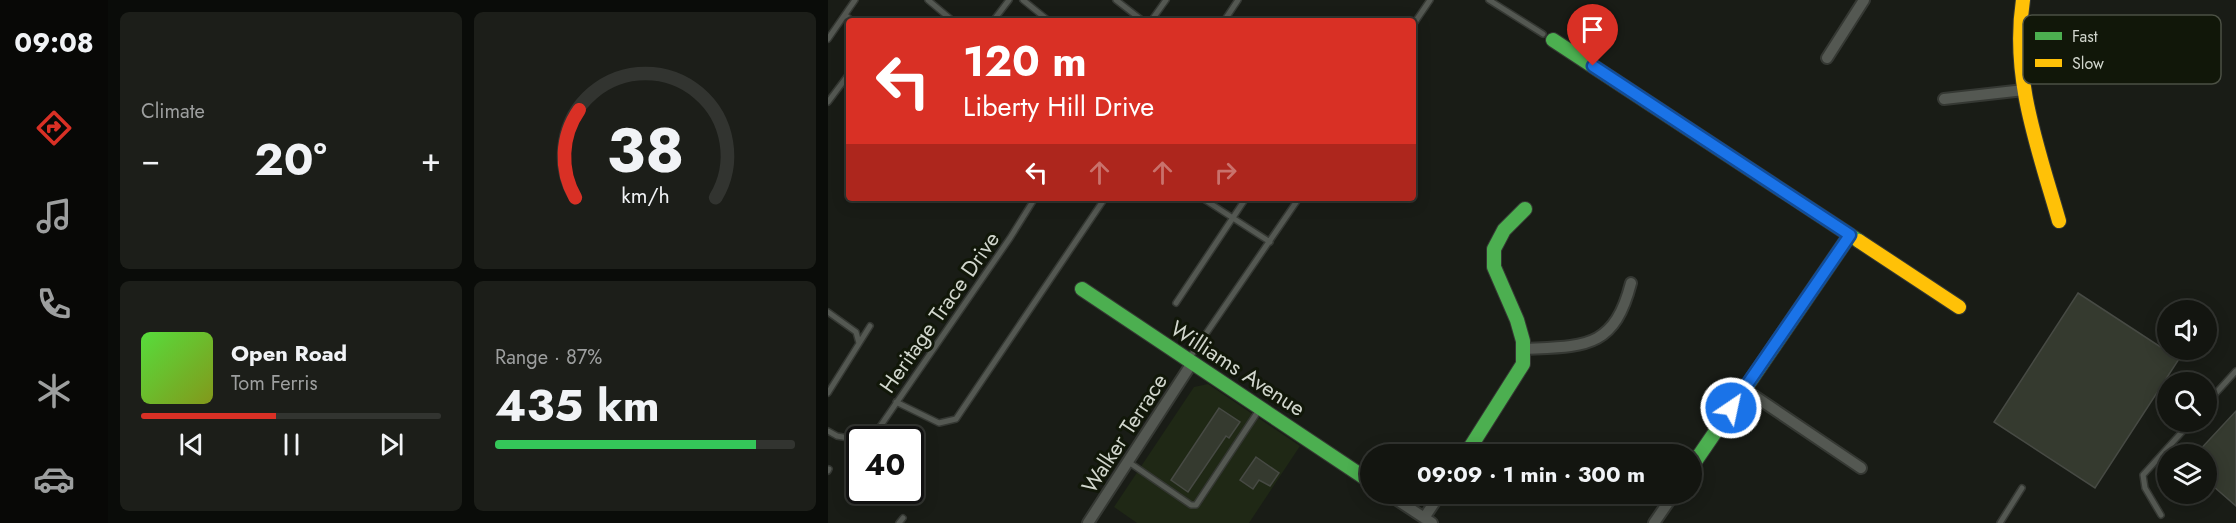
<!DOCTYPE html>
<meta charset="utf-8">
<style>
:root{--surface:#131510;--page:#1c1e19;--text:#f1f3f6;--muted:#9d9f9f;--line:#323430;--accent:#d93025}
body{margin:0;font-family:Jost,sans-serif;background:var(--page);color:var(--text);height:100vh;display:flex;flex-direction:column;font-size:22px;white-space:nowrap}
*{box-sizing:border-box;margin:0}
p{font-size:20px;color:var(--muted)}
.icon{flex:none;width:33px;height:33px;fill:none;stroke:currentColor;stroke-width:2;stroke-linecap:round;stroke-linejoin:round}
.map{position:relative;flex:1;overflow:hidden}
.drawer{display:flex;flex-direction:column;gap:12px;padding:12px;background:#0a0c09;width:720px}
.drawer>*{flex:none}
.guide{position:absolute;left:18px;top:18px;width:570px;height:183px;border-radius:6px;box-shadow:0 3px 15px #0003,0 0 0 2px var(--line);background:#d93025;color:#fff;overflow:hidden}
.fabs{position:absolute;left:1329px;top:300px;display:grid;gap:12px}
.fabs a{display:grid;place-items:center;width:60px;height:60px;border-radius:50%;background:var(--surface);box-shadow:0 3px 15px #0003,0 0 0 2px var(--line);font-size:30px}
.speed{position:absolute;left:18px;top:426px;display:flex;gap:12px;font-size:30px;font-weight:700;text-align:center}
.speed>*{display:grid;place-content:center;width:78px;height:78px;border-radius:50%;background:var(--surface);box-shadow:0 3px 15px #0003,0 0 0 2px var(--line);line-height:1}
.speed .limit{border:3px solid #111;border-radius:9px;background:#fff;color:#111}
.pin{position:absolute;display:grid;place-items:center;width:51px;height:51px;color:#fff;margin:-62px -26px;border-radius:50% 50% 50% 0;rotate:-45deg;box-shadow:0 0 6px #0007}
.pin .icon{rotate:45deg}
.me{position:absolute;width:66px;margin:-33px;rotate:34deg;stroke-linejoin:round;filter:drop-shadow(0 0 4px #0008)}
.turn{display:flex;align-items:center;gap:21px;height:126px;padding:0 18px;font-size:27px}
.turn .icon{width:78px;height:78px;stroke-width:2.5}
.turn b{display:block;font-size:42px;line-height:51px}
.lanes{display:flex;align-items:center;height:57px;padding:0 18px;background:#0003;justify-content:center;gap:30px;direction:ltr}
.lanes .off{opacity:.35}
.big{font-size:45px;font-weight:700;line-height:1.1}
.drawer .widget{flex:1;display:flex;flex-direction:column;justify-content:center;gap:9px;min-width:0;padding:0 21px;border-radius:9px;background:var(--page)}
.drawer .dial{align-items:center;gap:0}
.dial svg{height:156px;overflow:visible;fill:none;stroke:var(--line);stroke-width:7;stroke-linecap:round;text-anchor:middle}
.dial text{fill:var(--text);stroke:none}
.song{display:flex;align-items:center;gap:18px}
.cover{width:72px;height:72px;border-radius:9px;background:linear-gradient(135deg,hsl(110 70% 55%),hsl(70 70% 35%))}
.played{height:6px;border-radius:3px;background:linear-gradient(90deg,var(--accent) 45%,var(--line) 45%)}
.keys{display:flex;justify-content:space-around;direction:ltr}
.heat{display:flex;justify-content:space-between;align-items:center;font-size:33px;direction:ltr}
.charge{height:9px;border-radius:4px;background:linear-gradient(90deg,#34c759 87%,var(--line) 0)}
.drawer .tiles{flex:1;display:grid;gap:12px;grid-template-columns:repeat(2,1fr)}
.trip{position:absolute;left:532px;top:444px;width:342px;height:60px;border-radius:30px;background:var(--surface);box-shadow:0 3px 15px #0003,0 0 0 2px var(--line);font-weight:700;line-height:60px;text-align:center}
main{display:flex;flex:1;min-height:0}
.tab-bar{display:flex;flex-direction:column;width:108px;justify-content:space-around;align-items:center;background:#080806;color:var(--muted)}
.tab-bar .icon{width:42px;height:42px}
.tab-bar .current{color:var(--accent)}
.tab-bar b{font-size:27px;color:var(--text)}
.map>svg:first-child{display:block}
.built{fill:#1f2815}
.building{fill:#353a2f;stroke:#474a44;stroke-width:1.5}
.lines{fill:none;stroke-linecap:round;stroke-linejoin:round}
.lane-casing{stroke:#353833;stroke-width:8}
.street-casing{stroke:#353833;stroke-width:14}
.fast-casing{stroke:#353833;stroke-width:16}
.slow-casing{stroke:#353833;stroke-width:16}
.lane{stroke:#545852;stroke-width:5}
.street{stroke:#545852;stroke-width:10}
.fast{stroke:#4caf50;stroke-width:14}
.slow{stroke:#ffc107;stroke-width:14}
.route-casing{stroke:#114b97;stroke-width:15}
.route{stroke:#1a73e8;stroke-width:10}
.labels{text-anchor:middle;stroke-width:6;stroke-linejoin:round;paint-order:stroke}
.street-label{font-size:22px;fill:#d1d6cd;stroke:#111709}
.key{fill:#111709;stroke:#4b5044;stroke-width:1.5}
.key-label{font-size:16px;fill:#d1d6cd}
</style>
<main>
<nav class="tab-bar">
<b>09:08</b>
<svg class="icon current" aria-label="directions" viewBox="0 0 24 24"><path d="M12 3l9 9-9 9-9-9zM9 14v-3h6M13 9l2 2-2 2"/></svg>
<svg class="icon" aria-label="music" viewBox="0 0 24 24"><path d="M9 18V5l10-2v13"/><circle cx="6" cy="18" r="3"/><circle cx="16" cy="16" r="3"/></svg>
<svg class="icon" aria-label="phone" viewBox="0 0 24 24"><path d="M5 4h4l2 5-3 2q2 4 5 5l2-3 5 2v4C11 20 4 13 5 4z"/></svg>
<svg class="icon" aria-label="climate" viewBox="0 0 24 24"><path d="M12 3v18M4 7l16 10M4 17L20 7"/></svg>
<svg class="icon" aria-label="car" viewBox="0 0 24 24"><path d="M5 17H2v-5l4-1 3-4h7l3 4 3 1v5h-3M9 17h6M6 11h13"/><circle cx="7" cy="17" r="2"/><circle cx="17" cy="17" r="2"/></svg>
</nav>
<section class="drawer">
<div class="tiles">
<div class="widget"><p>Climate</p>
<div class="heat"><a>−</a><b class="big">20°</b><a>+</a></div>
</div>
<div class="widget dial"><svg viewBox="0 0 100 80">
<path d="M14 69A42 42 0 1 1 86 69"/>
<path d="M14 69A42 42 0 0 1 16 24" stroke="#d93025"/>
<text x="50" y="56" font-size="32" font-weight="700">38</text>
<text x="50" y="72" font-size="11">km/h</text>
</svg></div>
<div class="widget">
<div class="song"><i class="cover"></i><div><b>Open Road</b><p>Tom Ferris</p></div></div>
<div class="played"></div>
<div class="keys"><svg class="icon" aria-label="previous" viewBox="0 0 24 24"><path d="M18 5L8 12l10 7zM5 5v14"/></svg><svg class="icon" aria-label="pause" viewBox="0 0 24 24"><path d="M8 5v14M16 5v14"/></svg><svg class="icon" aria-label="next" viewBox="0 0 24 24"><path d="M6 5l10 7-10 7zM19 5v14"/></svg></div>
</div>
<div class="widget"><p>Range · 87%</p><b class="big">435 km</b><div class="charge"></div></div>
</div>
</section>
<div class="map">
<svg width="1408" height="523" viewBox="0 0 1408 523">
<rect width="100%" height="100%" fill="#191c16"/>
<path class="built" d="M380,384L472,446L421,523H309L286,507L366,387Z"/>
<path class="building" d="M1250,293L1351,359L1267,488L1166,422Z
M391,408L412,422L401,438L398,436L360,492L343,480Z
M1408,411V506L1378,480V454H1368Z
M428,457L451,473L442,486L431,480L425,489L412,480Z"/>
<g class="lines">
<g class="lane-casing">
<path id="lane" d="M100,0L125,21
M195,0L221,21
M288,0L315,21
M661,0L715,34
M17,15L24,21
M165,21L181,0
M323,21L338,0
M396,21L410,0
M585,25L602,0
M0,39L27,0
M0,102L21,74
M374,198L442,242
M348,303L418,198
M0,312L28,332L31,343
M362,357L471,198
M0,393L42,326
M68,402L111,423L128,419L277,198
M1378,404L1408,371
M0,431L9,436L32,440
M35,440L49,431L182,238L207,198
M302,463L363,505H368L431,410
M0,471L1,469
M1333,515L1317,488L1315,475L1363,422
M71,523L75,518
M1172,523L1194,488"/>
</g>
<g class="street-casing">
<path id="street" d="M999,58L1036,0
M1116,99L1196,90
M697,349C757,346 786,349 803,283
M916,389L1033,468
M560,494L604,523
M596,518L612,494
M260,523L364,363
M826,523L846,494"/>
</g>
<g class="fast-casing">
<path id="fast" d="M725,40L1031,241
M254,289L543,482
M638,454L695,364V341L689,320L666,267V249L676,230L697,209
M864,466L1022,235"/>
</g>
<g class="slow-casing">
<path id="slow" d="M1195,0C1183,77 1210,148 1231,221
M1031,241L1131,307"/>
</g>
<use href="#lane" class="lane"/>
<use href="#street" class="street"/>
<use href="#fast" class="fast"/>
<use href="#slow" class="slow"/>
</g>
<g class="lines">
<g class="route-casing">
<path id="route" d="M765,66L1022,235L903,408"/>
</g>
<use href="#route" class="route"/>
</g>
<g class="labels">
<g class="street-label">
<text transform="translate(111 312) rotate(-55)" y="8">Heritage Trace Drive</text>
<text transform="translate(410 368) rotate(33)" y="8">Williams Avenue</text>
<text transform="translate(296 433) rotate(-57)" y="8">Walker Terrace</text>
</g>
</g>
<rect x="1195" y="15" width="198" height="69" rx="9" class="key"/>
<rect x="1207" y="32" width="27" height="8" fill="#4caf50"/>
<rect x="1207" y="59" width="27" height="8" fill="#ffc107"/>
<g class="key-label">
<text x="1244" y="42">Fast</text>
<text x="1244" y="69">Slow</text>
</g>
</svg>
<div class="fabs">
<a><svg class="icon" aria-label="sound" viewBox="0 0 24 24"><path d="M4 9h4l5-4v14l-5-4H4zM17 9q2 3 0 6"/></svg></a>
<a><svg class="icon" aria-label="search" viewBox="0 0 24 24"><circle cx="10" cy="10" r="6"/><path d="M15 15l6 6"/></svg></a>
<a><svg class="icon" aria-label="layers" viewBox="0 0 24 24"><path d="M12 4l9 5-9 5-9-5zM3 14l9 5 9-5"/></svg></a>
</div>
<div class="speed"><div class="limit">40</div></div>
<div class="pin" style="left:765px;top:66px;background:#d93025"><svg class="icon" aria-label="arrive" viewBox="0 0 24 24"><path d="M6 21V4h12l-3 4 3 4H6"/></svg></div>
<svg class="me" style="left:903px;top:408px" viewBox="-20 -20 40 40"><circle r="17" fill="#1a73e8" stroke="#fff" stroke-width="3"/><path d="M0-11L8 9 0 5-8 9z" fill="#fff"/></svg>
<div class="trip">09:09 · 1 min · 300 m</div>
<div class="guide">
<div class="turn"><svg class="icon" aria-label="left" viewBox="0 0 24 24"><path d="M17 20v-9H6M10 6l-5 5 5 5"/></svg><div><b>120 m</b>Liberty Hill Drive</div></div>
<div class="lanes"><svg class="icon" aria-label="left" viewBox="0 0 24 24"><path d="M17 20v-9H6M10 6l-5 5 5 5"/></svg><svg class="icon off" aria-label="ahead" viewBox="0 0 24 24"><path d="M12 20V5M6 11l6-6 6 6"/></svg><svg class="icon off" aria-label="ahead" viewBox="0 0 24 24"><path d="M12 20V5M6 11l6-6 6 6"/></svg><svg class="icon off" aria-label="right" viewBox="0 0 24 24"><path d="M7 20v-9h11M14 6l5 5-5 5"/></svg></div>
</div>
</div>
</main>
